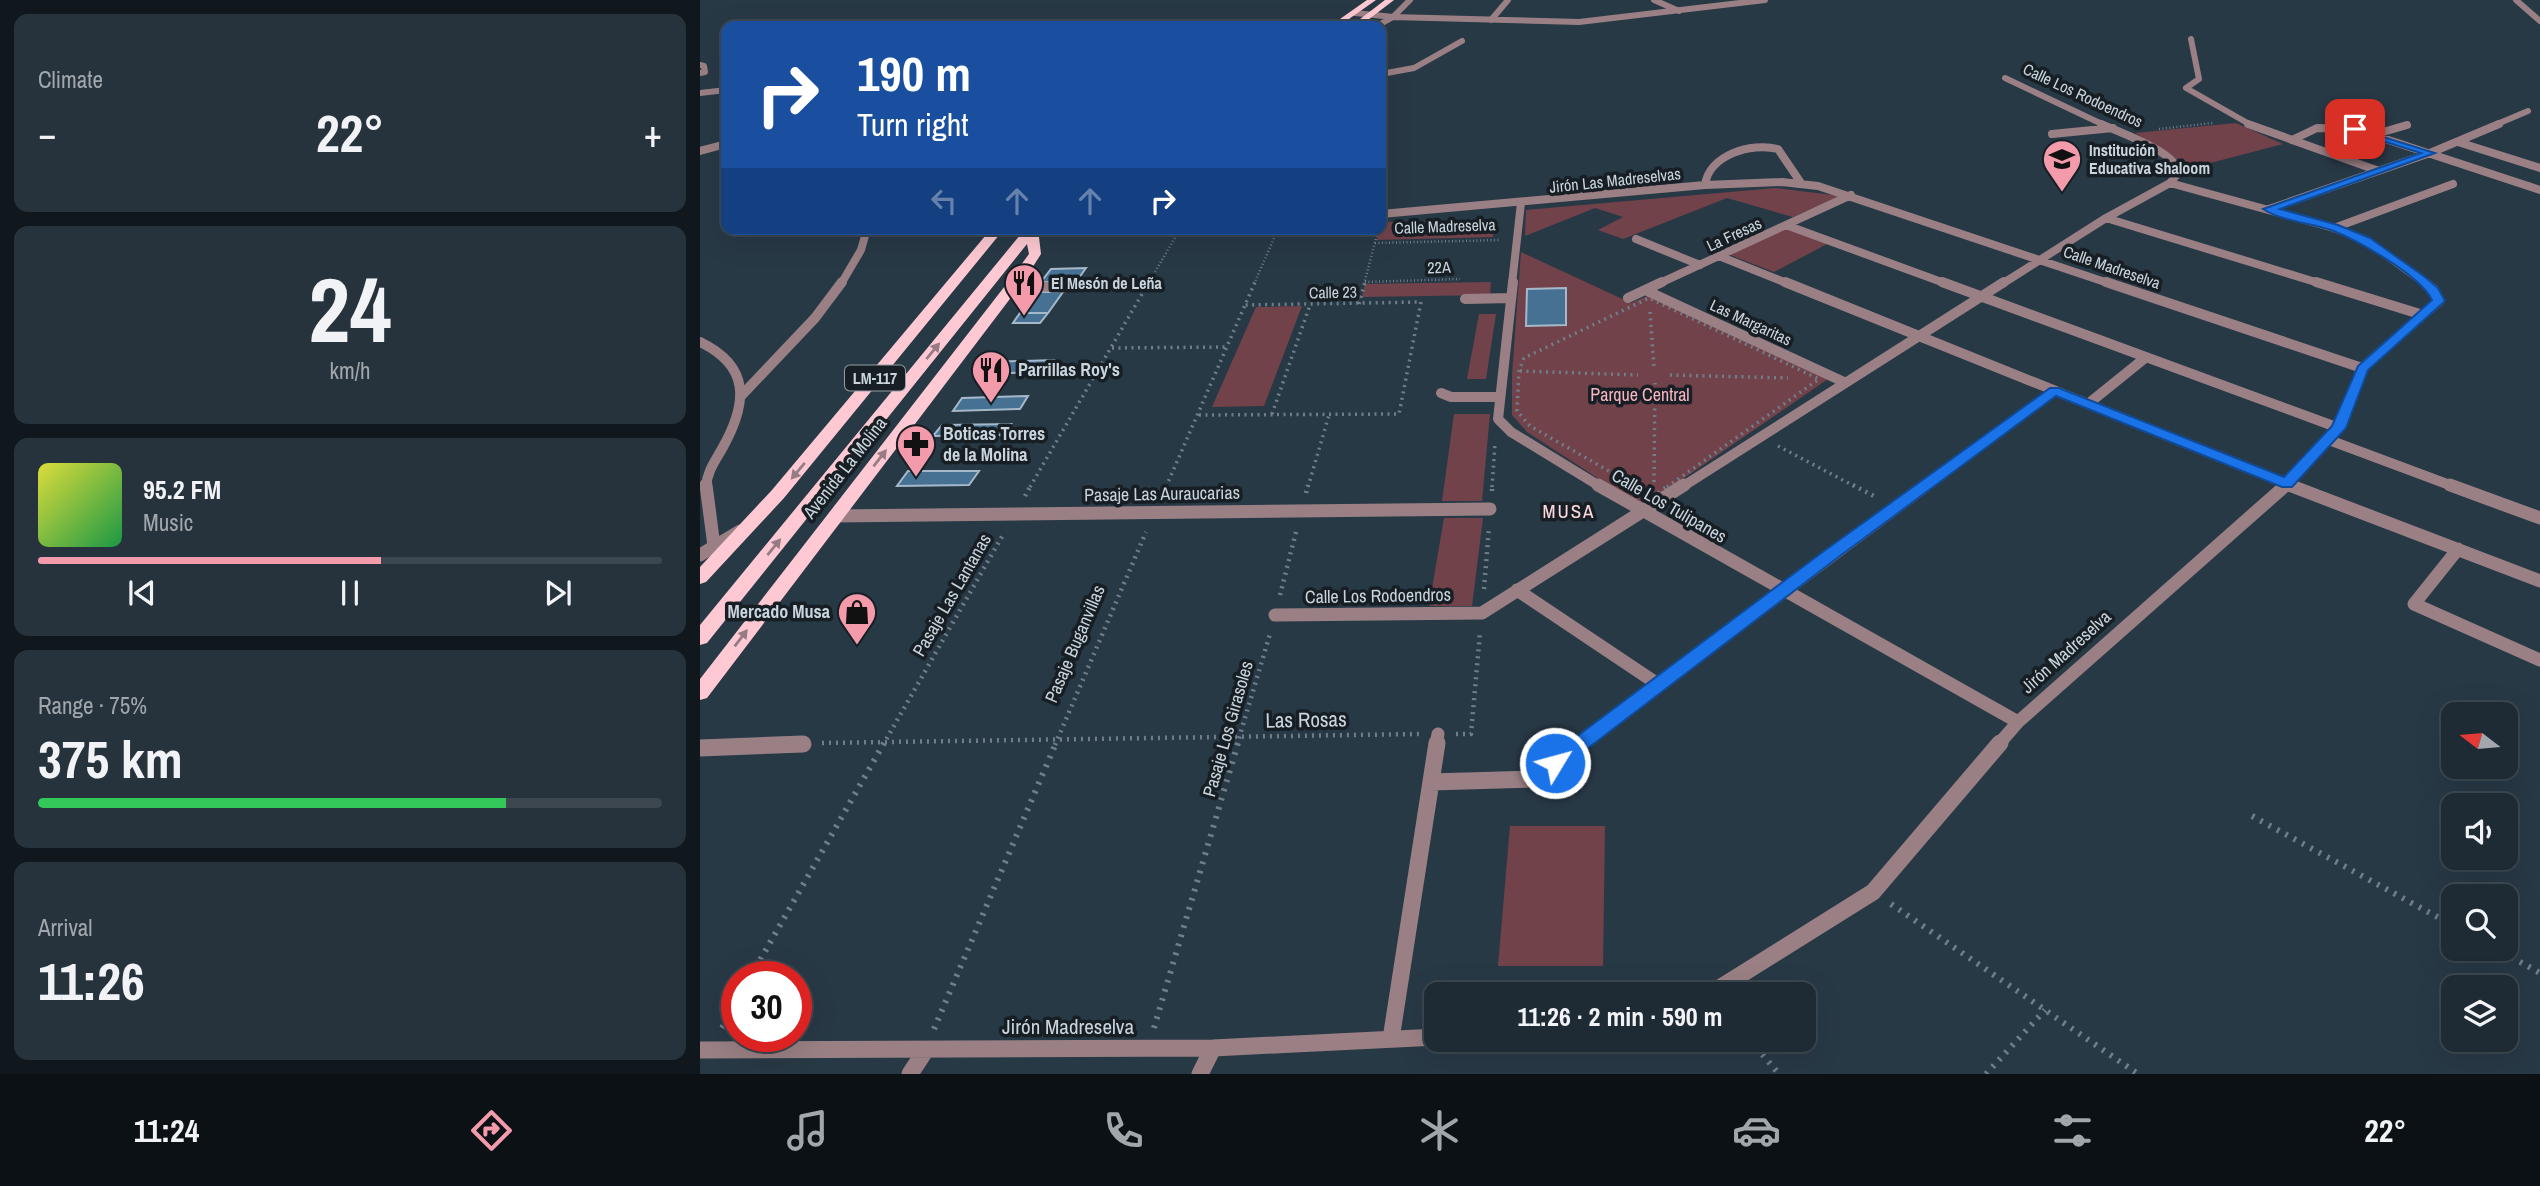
<!DOCTYPE html>
<meta charset="utf-8">
<style>
:root{--surface:#1e2b34;--page:#26333c;--text:#f1f3f6;--muted:#a1a7ac;--line:#3c474f;--accent:#f39aab}
body{margin:0;font-family:"Archivo Narrow",sans-serif;background:var(--page);color:var(--text);height:100vh;display:flex;flex-direction:column;font-size:26px;white-space:nowrap}
*{box-sizing:border-box;margin:0}
p{font-size:23px;color:var(--muted)}
.icon{flex:none;width:38px;height:38px;fill:none;stroke:currentColor;stroke-width:2;stroke-linecap:round;stroke-linejoin:round}
.map{position:relative;flex:1;overflow:hidden}
.side{display:flex;flex-direction:column;gap:14px;padding:14px;background:#10181d;width:700px}
.side>*{flex:none}
.banner{position:absolute;left:21px;top:21px;width:665px;height:214px;border-radius:14px;box-shadow:0 7px 28px #0002,0 0 0 2px var(--line);background:#1a4fa0;color:#fff;overflow:hidden}
.needle{width:46px;rotate:286deg}
.tools{position:absolute;left:1741px;top:702px;display:grid;gap:14px}
.tools a{display:grid;place-items:center;width:77px;height:77px;border-radius:14px;background:var(--surface);box-shadow:0 7px 28px #0002,0 0 0 2px var(--line);font-size:35px}
.speed{position:absolute;left:21px;top:961px;display:flex;gap:14px;font-size:35px;font-weight:700;text-align:center}
.speed>*{display:grid;place-content:center;width:91px;height:91px;border-radius:50%;background:var(--surface);box-shadow:0 7px 28px #0002,0 0 0 2px var(--line);line-height:1}
.speed .limit{border:10px solid #d22;background:#fff;color:#111}
.pin{position:absolute;display:grid;place-items:center;width:60px;height:60px;color:#fff;margin:-30px;border-radius:14px;box-shadow:0 4px 10px #0006}
.me{position:absolute;width:77px;margin:-38px;rotate:53deg;stroke-linejoin:round;filter:drop-shadow(0 0 5px #0008)}
.turn{display:flex;align-items:center;gap:24px;height:147px;padding:0 21px;font-size:32px}
.turn .icon{width:91px;height:91px;stroke-width:2.5}
.turn b{display:block;font-size:49px;line-height:60px}
.lanes{display:flex;align-items:center;height:66px;padding:0 21px;background:#0003;justify-content:center;gap:35px;direction:ltr}
.lanes .off{opacity:.35}
.big{font-size:52px;font-weight:700;line-height:1.1}
.side .widget{flex:1;display:flex;flex-direction:column;justify-content:center;gap:10px;min-width:0;padding:0 24px;border-radius:14px;background:var(--page)}
.side .dial{align-items:center;gap:0}
.dial b{font-size:91px;line-height:1}
.song{display:flex;align-items:center;gap:21px}
.cover{width:84px;height:84px;border-radius:10px;background:linear-gradient(135deg,hsl(60 70% 55%),hsl(140 70% 35%))}
.played{height:7px;border-radius:4px;background:linear-gradient(90deg,var(--accent) 55%,var(--line) 55%)}
.keys{display:flex;justify-content:space-around;direction:ltr}
.heat{display:flex;justify-content:space-between;align-items:center;font-size:38px;direction:ltr}
.charge{height:10px;border-radius:5px;background:linear-gradient(90deg,#34c759 75%,var(--line) 0)}
.trip{position:absolute;left:724px;top:982px;width:392px;height:70px;border-radius:14px;background:var(--surface);box-shadow:0 7px 28px #0002,0 0 0 2px var(--line);font-weight:700;line-height:70px;text-align:center}
.menu{display:flex;height:112px;justify-content:space-around;align-items:center;background:#0c1115;color:var(--muted)}
.menu .icon{width:49px;height:49px}
.menu .current{color:var(--accent)}
.menu b{font-size:32px;color:var(--text)}
main{display:flex;flex:1;min-height:0}
.map>svg:first-child{display:block}
.green{fill:#72424b}
.building{fill:#467193;stroke:#a5b9ca;stroke-width:2}
.lines{fill:none;stroke-linecap:round;stroke-linejoin:round}
.path-far3{stroke:#707e89;stroke-width:2.5;stroke-dasharray:1 2.5;stroke-linecap:butt}
.path-far2{stroke:#707e89;stroke-width:3.5;stroke-dasharray:2 4.5;stroke-linecap:butt}
.path-far1{stroke:#707e89;stroke-width:4.5;stroke-dasharray:2 5;stroke-linecap:butt}
.path{stroke:#707e89;stroke-width:6;stroke-dasharray:2.5 7;stroke-linecap:butt}
.minor-far4{stroke:#9a8084;stroke-width:6}
.minor-far3{stroke:#9a8084;stroke-width:8}
.minor-far2{stroke:#9a8084;stroke-width:10}
.minor-far1{stroke:#9a8084;stroke-width:13}
.minor{stroke:#9a8084;stroke-width:17}
.major{fill:#fec9d2;fill-rule:evenodd}
.oneway{fill:#967c84}
.route{fill:#1a73e8;stroke:#114b97;stroke-width:2}
.labels{text-anchor:middle;stroke-width:7;stroke-linejoin:round;paint-order:stroke}
.far-street-label{font-size:16px;fill:#c9d4dc;stroke:#171f25}
.far-poi-label{font-size:16px;font-weight:bold;fill:#c9d4dc;stroke:#171f25;text-anchor:start}
.shield{fill:#171f25;stroke:#949ea5;stroke-width:2}
.shield-label{font-size:16px;font-weight:bold;fill:#c9d4dc}
.poi-label{font-size:18px;font-weight:bold;fill:#c9d4dc;stroke:#171f25;text-anchor:start}
.park-label{font-size:18px;fill:#f9b4c0;stroke:#171f25}
.street-label{font-size:18px;fill:#c9d4dc;stroke:#171f25}
.neighbourhood-label{font-size:19px;letter-spacing:2px;fill:#fcd9de;stroke:#171f25}
.near-street-label{font-size:21px;fill:#c9d4dc;stroke:#171f25}
</style>
<main>
<section class="side">
<div class="widget"><p>Climate</p>
<div class="heat"><a>−</a><b class="big">22°</b><a>+</a></div>
</div>
<div class="widget dial"><b>24</b><p>km/h</p></div>
<div class="widget">
<div class="song"><i class="cover"></i><div><b>95.2 FM</b><p>Music</p></div></div>
<div class="played"></div>
<div class="keys"><svg class="icon" aria-label="previous" viewBox="0 0 24 24"><path d="M18 5L8 12l10 7zM5 5v14"/></svg><svg class="icon" aria-label="pause" viewBox="0 0 24 24"><path d="M8 5v14M16 5v14"/></svg><svg class="icon" aria-label="next" viewBox="0 0 24 24"><path d="M6 5l10 7-10 7zM19 5v14"/></svg></div>
</div>
<div class="widget"><p>Range · 75%</p><b class="big">375 km</b><div class="charge"></div></div>
<div class="widget"><p>Arrival</p><b class="big">11:26</b></div>
</section>
<div class="map">
<svg width="1840" height="1074" viewBox="0 0 1840 1074">
<rect width="100%" height="100%" fill="#283946"/>
<path class="green" d="M1536,123L1583,144L1491,168L1435,133Z
M1075,188L1141,196L1093,217L1027,198L923,239L898,230L923,217L895,208L825,236L826,210Z
M794,220L793,237L677,240L681,222Z
M1086,227L1129,243L1074,272L1030,255Z
M821,252L931,303L947,296L1128,379L942,507L827,432L812,415V375Z
M791,282L790,295L662,297L665,284Z
M602,306L564,406L512,407L556,307Z
M779,314H796L786,379H767Z
M754,414H790L782,501H742Z
M744,518H783L772,606H729Z
M810,826H905L903,966H798Z"/>
<path class="building" d="M386,268L376,282H341L351,269Z
M866,288V325L826,326L827,289Z
M337,292H363L348,313H320Z
M320,313H348L340,323H313Z
M354,360L346,372L278,374L287,362Z
M328,396L320,409L253,411L262,398Z
M311,424L304,435L233,436L242,425Z
M208,471H279L269,485L197,486Z"/>
<g class="lines">
<path class="path-far3" d="M1459,129L1513,123
M675,243L801,240
M665,282L760,279
M448,284L480,229
M554,284L578,229
M664,284L678,231"/>
<path class="path-far2" d="M426,286H447
M659,304L665,282
M950,312L954,367
M412,348L527,347
M820,371L938,375
M970,375L1088,378
M572,414L610,305
M499,415L699,414L721,302L545,305
M1078,446L1156,487
M954,482L955,383
M330,487L449,282
M466,487L555,282
M608,487L629,415
M792,487L795,444
M937,487L830,426L817,411L819,371L824,358L949,298L1119,379L967,487"/>
<path class="path-far1" d="M934,485L954,496L970,485
M1153,485L1176,497
M792,491V485
M464,492L467,485
M606,493L608,485
M325,496L331,485
M784,589L789,528
M580,595L596,532
M756,734H771L780,633
M122,743L719,734
M183,745L304,533
M355,745L446,532
M537,745L570,634"/>
<path class="path" d="M1552,816L1754,926
M1191,904L1438,1074
M1795,948L1840,973
M51,976L184,743
M22,1028L37,1002
M454,1028L538,743
M234,1029L356,743
M1050,1040L1079,1074
M1286,1074L1345,1010"/>
<path class="minor-far4" d="M954,0L979,11
M1816,0L1840,21
M655,13L693,17L879,22L1065,0
M791,20L808,0
M677,26L693,17L710,0
M1491,39L1499,79L1486,88L1551,125
M0,65L4,66L5,72L0,73
M681,74L714,68L762,41
M1305,78L1404,125
M0,93L26,90
M1795,125L1828,111"/>
<path class="minor-far3" d="M1548,124L1679,171
M1352,134L1413,128
M1676,134L1707,125
M1592,140L1617,128L1655,129L1840,190
M1758,142L1840,168
M0,151L26,144
M1470,183L1634,228L1667,241L1726,284
M1005,185C1009,155 1051,142 1078,149L1101,183
M1569,209L1730,153L1799,124
M681,214L1005,185L1082,182L1118,186L1411,284
M1406,218L1622,284
M1086,225L1247,284
M1634,228L1753,184
M295,233L384,229
M936,239L1000,265
M1019,256L1089,284
M141,284L161,250L167,229
M812,284L821,203
M958,284L1151,195
M1302,284L1406,218L1470,183L1479,172C1476,152 1419,132 1401,124"/>
<path class="minor-far2" d="M813,282L798,419L811,432L901,487
M1085,282L1594,487
M1242,282L1639,428
M1406,282L1662,368
M1616,282L1723,315
M312,287L408,286
M945,290L1144,382
M928,298L962,282
M765,299L811,298
M0,342C50,366 48,402 23,447C16,460 7,471 6,487
M741,393L751,397H800
M41,396L115,318L142,282
M1388,404L1445,358
M1629,440L1755,487
M982,487L1304,282
M1223,487L1354,391
M1584,487L1639,428L1662,368L1739,301L1734,290L1724,282"/>
<path class="minor-far1" d="M6,485L14,546
M898,485L1318,722
M1589,485L1840,581
M1750,485L1840,518
M135,516L790,509
M1758,549L1714,604L1840,660
M0,555L40,531
M817,590L959,685
M575,615L782,613L984,485
M74,745L103,744
M736,745L738,734
M879,745L1226,485
M1298,745L1318,722L1586,485"/>
<path class="minor" d="M0,748L103,744
M731,782L834,779L881,743
M1010,994L1173,892L1300,743
M691,1039L737,743
M0,1050L513,1048L737,1037
M210,1074L225,1051
M500,1074L513,1048"/>
<path class="major" d="M667,0H676L639,26H630Z
M685,0H694L660,26H651Z
M291,229H304L84,498L6,582L0,584V567L72,490Z
M325,229H338L341,254L325,279L7,698L0,700V679L315,273L329,254L327,244L7,643L0,645V625Z"/>
</g>
<defs><path id="oneway-solid" d="M-6-.8H1V-3.2L6.5 0L1 3.2V.8H-6Z" transform="scale(1.75)"/></defs>
<g class="oneway">
<use href="#oneway-solid" transform="translate(233 351) rotate(-51)"/>
<use href="#oneway-solid" transform="translate(180 458) rotate(-52)"/>
<use href="#oneway-solid" transform="translate(98 471) rotate(130)"/>
<use href="#oneway-solid" transform="translate(74 547) rotate(-51)"/>
<use href="#oneway-solid" transform="translate(41 638) rotate(-53)"/>
</g>
<path class="route" d="M1651,127L1735,153L1580,209L1638,225L1670,238L1725,277L1738,288L1745,301L1668,370L1646,428L1592,487H1582L1356,396L1136,559L862,768L855,770L848,768L845,763L848,758L1124,551L1350,388H1359L1584,477L1632,426L1658,366L1732,300C1720,275 1657,240 1631,230C1610,223 1581,221 1563,209L1721,153L1651,131Z"/>
<defs>
<g id="school-pin" transform="scale(2.0125)"><path d="M0 17L-7.5 6A9.5 9.5 0 1 1 7.5 6Z" fill="#f39aab" stroke="#171f25"/><path d="M0-5L7-2L0 1L-7-2ZM-4 1L0 2.5L4 1V4Q0 6-4 4Z" fill="#111"/></g>
<g id="restaurant-pin" transform="scale(2.0125)"><path d="M0 17L-7.5 6A9.5 9.5 0 1 1 7.5 6Z" fill="#f39aab" stroke="#171f25"/><path d="M-5-6h1v4h1v-4h1v4h1v-4h1v5L-1.5 .5V6h-2V.5L-5-1ZM5-6V6H3V1.5H1.5Q1.5-4 5-6Z" fill="#111"/></g>
<g id="pharmacy-pin" transform="scale(2.0125)"><path d="M0 17L-7.5 6A9.5 9.5 0 1 1 7.5 6Z" fill="#f39aab" stroke="#171f25"/><path d="M-2-6h4v4h4v4h-4v4h-4v-4h-4v-4h4Z" fill="#111"/></g>
<g id="shop-pin" transform="scale(2.0125)"><path d="M0 17L-7.5 6A9.5 9.5 0 1 1 7.5 6Z" fill="#f39aab" stroke="#171f25"/><path d="M-5-2.5h2.3a2.7 3.5 0 0 1 5.4 0H5L5.5 6h-11ZM-1.5-2.5h3a1.5 2.3 0 0 0-3 0Z" fill="#111"/></g>
</defs>
<g fill-rule="evenodd">
<use href="#school-pin" x="1362" y="159"/>
<use href="#restaurant-pin" x="324" y="283"/>
<use href="#restaurant-pin" x="291" y="370"/>
<use href="#pharmacy-pin" x="216" y="444"/>
<use href="#shop-pin" x="157" y="612"/>
</g>
<g class="labels">
<g class="far-street-label">
<text transform="translate(1383 95) rotate(25)" y="6">Calle Los Rodoendros</text>
<text transform="translate(915 180) rotate(-6)" y="6">Jirón Las Madreselvas</text>
<text transform="translate(745 226) rotate(-2)" y="6">Calle Madreselva</text>
<text transform="translate(1034 234) rotate(-25)" y="6">La Fresas</text>
<text transform="translate(739 267) rotate(-2)" y="6">22A</text>
<text transform="translate(1412 267) rotate(19)" y="6">Calle Madreselva</text>
<text transform="translate(633 292) rotate(-1)" y="6">Calle 23</text>
<text transform="translate(1051 322) rotate(25)" y="6">Las Margaritas</text>
</g>
<g class="far-poi-label">
<text x="1389" y="156">Institución<tspan x="1389" dy="18">Educativa Shaloom</tspan></text>
<text x="351" y="289">El Mesón de Leña</text>
</g>
<rect class="shield" x="145" y="365.5" width="60" height="25" rx="5"/>
<g class="shield-label">
<text x="175" y="384">LM-117</text>
</g>
<g class="poi-label">
<text x="318" y="376">Parrillas Roy's</text>
<text x="243" y="440">Boticas Torres<tspan x="243" dy="21">de la Molina</tspan></text>
<text x="130" y="618" text-anchor="end">Mercado Musa</text>
</g>
<g class="park-label">
<text x="940" y="401">Parque Central</text>
</g>
<g class="street-label">
<text transform="translate(145 468) rotate(-52)" y="6">Avenida La Molina</text>
<text transform="translate(462 494) rotate(-1)" y="6">Pasaje Las Auraucarias</text>
<text transform="translate(969 506) rotate(30)" y="6">Calle Los Tulipanes</text>
<text transform="translate(252 595) rotate(-60)" y="6">Pasaje Las Lantanas</text>
<text transform="translate(678 596) rotate(-1)" y="6">Calle Los Rodoendros</text>
<text transform="translate(375 644) rotate(-67)" y="6">Pasaje Buganvillas</text>
<text transform="translate(1366 652) rotate(-42)" y="6">Jirón Madreselva</text>
<text transform="translate(528 729) rotate(-74)" y="6">Pasaje Los Girasoles</text>
</g>
<g class="neighbourhood-label">
<text x="869" y="518">MUSA</text>
</g>
<g class="near-street-label">
<text transform="translate(606 720) rotate(-1)" y="7">Las Rosas</text>
<text x="368" y="1034">Jirón Madreselva</text>
</g>
</g>
</svg>
<div class="tools">
<a><svg class="needle" viewBox="-14 -14 28 28"><path d="M0-13l5 13h-10z" fill="#e53935"/><path d="M0 13l5-13h-10z" fill="#a1a7ac"/></svg></a>
<a><svg class="icon" aria-label="sound" viewBox="0 0 24 24"><path d="M4 9h4l5-4v14l-5-4H4zM17 9q2 3 0 6"/></svg></a>
<a><svg class="icon" aria-label="search" viewBox="0 0 24 24"><circle cx="10" cy="10" r="6"/><path d="M15 15l6 6"/></svg></a>
<a><svg class="icon" aria-label="layers" viewBox="0 0 24 24"><path d="M12 4l9 5-9 5-9-5zM3 14l9 5 9-5"/></svg></a>
</div>
<div class="speed"><div class="limit">30</div></div>
<div class="pin" style="left:1655px;top:129px;background:#d93025"><svg class="icon" aria-label="arrive" viewBox="0 0 24 24"><path d="M6 21V4h12l-3 4 3 4H6"/></svg></div>
<svg class="me" style="left:855px;top:763px" viewBox="-20 -20 40 40"><circle r="17" fill="#1a73e8" stroke="#fff" stroke-width="3"/><path d="M0-11L8 9 0 5-8 9z" fill="#fff"/></svg>
<div class="trip">11:26 · 2 min · 590 m</div>
<div class="banner">
<div class="turn"><svg class="icon" aria-label="right" viewBox="0 0 24 24"><path d="M7 20v-9h11M14 6l5 5-5 5"/></svg><div><b>190 m</b>Turn right</div></div>
<div class="lanes"><svg class="icon off" aria-label="left" viewBox="0 0 24 24"><path d="M17 20v-9H6M10 6l-5 5 5 5"/></svg><svg class="icon off" aria-label="ahead" viewBox="0 0 24 24"><path d="M12 20V5M6 11l6-6 6 6"/></svg><svg class="icon off" aria-label="ahead" viewBox="0 0 24 24"><path d="M12 20V5M6 11l6-6 6 6"/></svg><svg class="icon" aria-label="right" viewBox="0 0 24 24"><path d="M7 20v-9h11M14 6l5 5-5 5"/></svg></div>
</div>
</div>
</main>
<nav class="menu">
<b>11:24</b>
<svg class="icon current" aria-label="directions" viewBox="0 0 24 24"><path d="M12 3l9 9-9 9-9-9zM9 14v-3h6M13 9l2 2-2 2"/></svg>
<svg class="icon" aria-label="music" viewBox="0 0 24 24"><path d="M9 18V5l10-2v13"/><circle cx="6" cy="18" r="3"/><circle cx="16" cy="16" r="3"/></svg>
<svg class="icon" aria-label="phone" viewBox="0 0 24 24"><path d="M5 4h4l2 5-3 2q2 4 5 5l2-3 5 2v4C11 20 4 13 5 4z"/></svg>
<svg class="icon" aria-label="climate" viewBox="0 0 24 24"><path d="M12 3v18M4 7l16 10M4 17L20 7"/></svg>
<svg class="icon" aria-label="car" viewBox="0 0 24 24"><path d="M5 17H2v-5l4-1 3-4h7l3 4 3 1v5h-3M9 17h6M6 11h13"/><circle cx="7" cy="17" r="2"/><circle cx="17" cy="17" r="2"/></svg>
<svg class="icon" aria-label="filters" viewBox="0 0 24 24"><path d="M4 7h16M4 17h16"/><circle cx="9" cy="7" r="2"/><circle cx="15" cy="17" r="2"/></svg>
<b>22°</b>
</nav>
